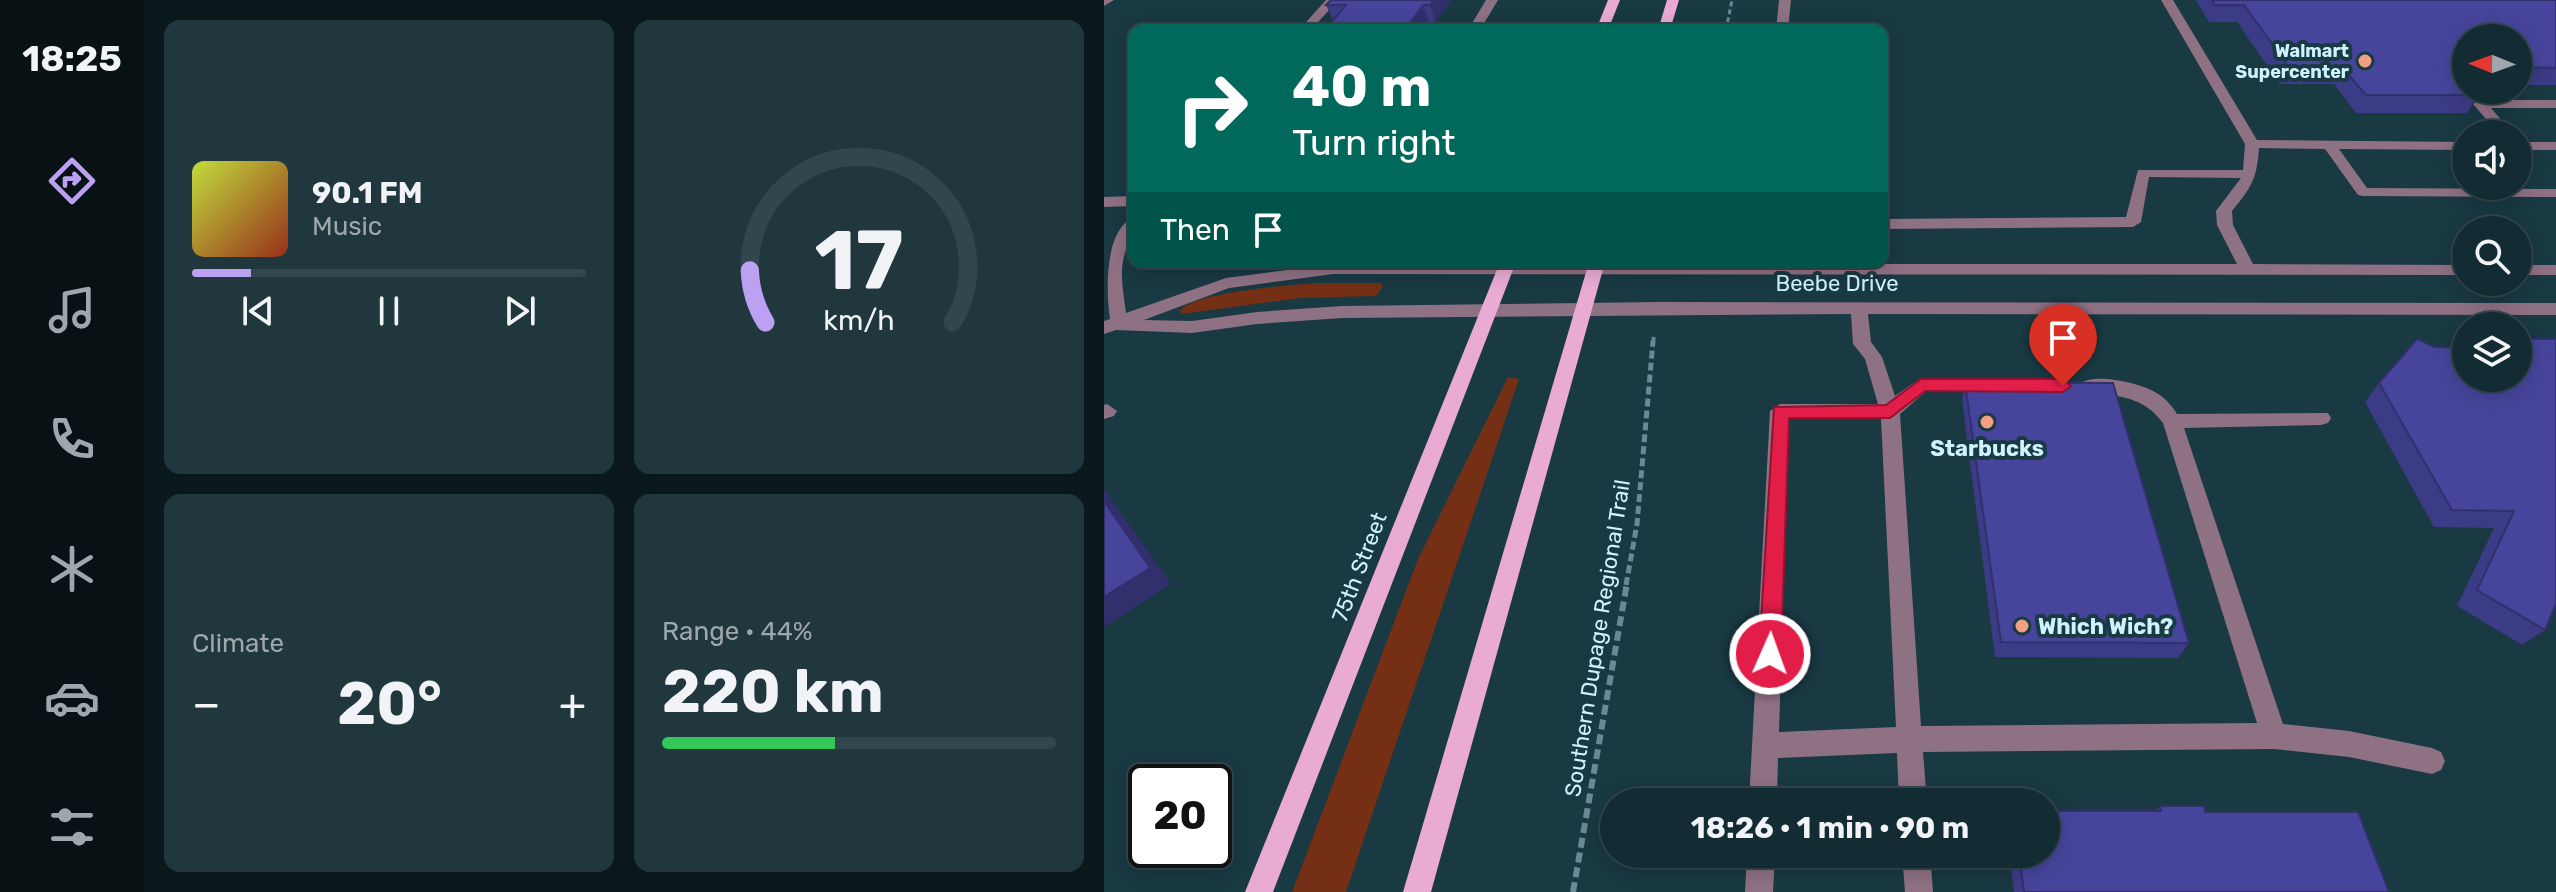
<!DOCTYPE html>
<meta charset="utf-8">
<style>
:root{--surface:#132b32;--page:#20373e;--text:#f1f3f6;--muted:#9da7ac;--line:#32474d;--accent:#bca0f2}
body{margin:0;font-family:Rubik,sans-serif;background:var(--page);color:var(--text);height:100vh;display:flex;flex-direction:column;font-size:30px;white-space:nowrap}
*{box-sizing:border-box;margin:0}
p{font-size:26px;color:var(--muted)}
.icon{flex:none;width:44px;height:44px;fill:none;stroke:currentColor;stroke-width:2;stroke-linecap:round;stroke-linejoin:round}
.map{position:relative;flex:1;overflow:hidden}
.sheet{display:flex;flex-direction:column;gap:20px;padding:20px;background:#0a181c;width:960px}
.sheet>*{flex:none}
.top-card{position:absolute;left:24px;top:24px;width:760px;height:244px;border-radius:16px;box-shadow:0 4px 20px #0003,0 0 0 2px var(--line);background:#00695c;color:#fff;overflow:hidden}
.needle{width:52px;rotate:271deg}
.tools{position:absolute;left:1348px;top:24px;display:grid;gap:16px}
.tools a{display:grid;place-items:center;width:80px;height:80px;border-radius:50%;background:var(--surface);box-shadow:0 4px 20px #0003,0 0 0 2px var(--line);font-size:40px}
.speed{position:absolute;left:24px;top:764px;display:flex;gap:16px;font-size:40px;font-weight:700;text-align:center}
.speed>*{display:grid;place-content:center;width:104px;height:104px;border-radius:50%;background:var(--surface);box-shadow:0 4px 20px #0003,0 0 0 2px var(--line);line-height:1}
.speed .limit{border:4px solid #111;border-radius:12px;background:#fff;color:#111}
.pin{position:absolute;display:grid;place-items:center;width:68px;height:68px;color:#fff;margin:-82px -34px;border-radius:50% 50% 50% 0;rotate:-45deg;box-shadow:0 0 8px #0007}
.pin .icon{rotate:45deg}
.me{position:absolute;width:88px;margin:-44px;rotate:2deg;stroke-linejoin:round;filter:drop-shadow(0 0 6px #0008)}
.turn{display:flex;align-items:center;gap:28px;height:168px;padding:0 32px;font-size:36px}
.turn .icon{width:104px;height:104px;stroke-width:2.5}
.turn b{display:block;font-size:56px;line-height:68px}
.then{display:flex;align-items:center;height:76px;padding:0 32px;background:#0003;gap:16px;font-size:30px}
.big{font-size:60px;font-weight:700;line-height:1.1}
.sheet .widget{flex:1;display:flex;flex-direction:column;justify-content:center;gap:12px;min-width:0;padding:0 28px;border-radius:16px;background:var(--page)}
.sheet .dial{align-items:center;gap:0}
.dial svg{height:208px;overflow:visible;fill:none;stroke:var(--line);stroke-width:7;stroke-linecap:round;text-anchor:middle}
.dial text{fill:var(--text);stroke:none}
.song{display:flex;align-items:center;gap:24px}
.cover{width:96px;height:96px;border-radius:12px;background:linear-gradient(135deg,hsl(70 70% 55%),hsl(10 70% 35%))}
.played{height:8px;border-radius:4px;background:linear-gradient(90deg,var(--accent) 15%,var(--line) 15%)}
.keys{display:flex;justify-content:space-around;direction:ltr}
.heat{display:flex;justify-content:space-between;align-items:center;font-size:44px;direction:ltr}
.charge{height:12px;border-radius:6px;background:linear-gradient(90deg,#34c759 44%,var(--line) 0)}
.sheet .tiles{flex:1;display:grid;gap:20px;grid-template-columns:repeat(2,1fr)}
.trip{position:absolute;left:496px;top:788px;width:460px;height:80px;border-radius:40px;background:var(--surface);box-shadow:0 4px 20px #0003,0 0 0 2px var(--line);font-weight:700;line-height:80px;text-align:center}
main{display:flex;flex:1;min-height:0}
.dock{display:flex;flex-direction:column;width:144px;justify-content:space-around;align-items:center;background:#081114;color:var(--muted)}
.dock .icon{width:56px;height:56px}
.dock .selected{color:var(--accent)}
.dock b{font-size:36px;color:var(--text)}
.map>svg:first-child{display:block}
.green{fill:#742f15}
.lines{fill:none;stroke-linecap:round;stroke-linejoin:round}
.path-far3{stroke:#688a95;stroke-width:3;stroke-dasharray:5 3;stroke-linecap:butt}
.path-far2{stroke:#688a95;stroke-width:4;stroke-dasharray:6 3;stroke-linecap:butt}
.path-far1{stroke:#688a95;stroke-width:5;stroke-dasharray:8 4;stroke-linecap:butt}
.path{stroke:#688a95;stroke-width:6;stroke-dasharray:10 5;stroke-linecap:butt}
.minor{fill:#8f7184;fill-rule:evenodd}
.major{fill:#e9abd4;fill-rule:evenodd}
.wall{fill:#3c3b85}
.shaded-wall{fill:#31306c}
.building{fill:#46459b;stroke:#31306c;stroke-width:2}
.route{fill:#e11d48;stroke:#92132f;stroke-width:2}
.poi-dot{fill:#f39f83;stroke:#193943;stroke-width:3}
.labels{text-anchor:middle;stroke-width:8;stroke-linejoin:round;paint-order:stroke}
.far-poi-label{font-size:18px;font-weight:bold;fill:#cef3ff;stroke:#193943;text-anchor:end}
.street-label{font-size:22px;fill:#cef3ff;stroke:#193943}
.poi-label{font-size:22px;font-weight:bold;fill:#cef3ff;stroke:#193943}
</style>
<main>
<nav class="dock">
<b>18:25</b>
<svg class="icon selected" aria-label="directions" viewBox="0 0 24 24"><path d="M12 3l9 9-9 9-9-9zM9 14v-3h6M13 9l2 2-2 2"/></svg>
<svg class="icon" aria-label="music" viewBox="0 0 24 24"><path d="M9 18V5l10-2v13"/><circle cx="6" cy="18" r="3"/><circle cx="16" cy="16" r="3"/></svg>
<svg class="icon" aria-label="phone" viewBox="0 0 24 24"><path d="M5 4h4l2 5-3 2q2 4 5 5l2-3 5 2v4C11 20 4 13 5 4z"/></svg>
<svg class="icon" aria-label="climate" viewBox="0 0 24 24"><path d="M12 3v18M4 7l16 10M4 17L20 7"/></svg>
<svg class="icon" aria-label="car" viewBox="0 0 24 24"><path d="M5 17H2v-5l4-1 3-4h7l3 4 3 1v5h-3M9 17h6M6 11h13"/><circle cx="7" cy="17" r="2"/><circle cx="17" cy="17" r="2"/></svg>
<svg class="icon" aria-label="filters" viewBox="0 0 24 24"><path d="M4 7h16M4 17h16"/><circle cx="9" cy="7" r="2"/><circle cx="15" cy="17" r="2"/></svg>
</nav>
<section class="sheet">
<div class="tiles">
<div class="widget">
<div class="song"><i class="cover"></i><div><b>90.1 FM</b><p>Music</p></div></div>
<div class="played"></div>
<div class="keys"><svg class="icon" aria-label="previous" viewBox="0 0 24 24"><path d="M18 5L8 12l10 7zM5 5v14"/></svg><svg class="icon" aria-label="pause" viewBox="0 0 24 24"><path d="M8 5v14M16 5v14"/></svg><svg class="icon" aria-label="next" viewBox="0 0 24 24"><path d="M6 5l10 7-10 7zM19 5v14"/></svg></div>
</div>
<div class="widget dial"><svg viewBox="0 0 100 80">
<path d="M14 69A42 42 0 1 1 86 69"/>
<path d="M14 69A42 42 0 0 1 8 49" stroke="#bca0f2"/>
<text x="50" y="56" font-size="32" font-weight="700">17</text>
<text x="50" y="72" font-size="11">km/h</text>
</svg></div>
<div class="widget"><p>Climate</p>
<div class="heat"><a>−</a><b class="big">20°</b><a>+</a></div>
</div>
<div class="widget"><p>Range · 44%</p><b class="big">220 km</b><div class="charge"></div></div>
</div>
</section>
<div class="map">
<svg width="1452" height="892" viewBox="0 0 1452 892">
<rect width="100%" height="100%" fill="#193943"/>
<path class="green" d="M212,283H277L279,287L272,296L196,298L78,314L76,311C89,292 186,285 212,283Z
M404,377L415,379L242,892H188L314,559Z"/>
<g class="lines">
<path class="path-far3" d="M622,30L628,0"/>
<path class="path-far2" d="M549,343L550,335"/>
<path class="path-far1" d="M522,585L533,524L549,341"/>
<path class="path" d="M469,892L523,583"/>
<path class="minor" d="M0,0H10L0,6Z
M222,0H234L207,30H195Z
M382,0H394L376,30H364Z
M675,0H687L684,30H672Z
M1057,0H1069L1153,140L1362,142V150L1235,149L1263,188L1452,189V197L1259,196L1254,195L1221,149L1155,148C1153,179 1147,188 1128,211L1129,225L1149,264L1362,265V275L229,274L125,288L40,320L88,321L153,312L238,306L555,302L1452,303V315L764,314L767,342L778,357L791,396L817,378H887L896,385L887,392H821L796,414L817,726L1153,723L1059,423C1030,383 985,402 974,386C985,371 1034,383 1049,391C1059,396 1067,404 1073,414L1224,413L1227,418L1224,423L1217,425L1080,428L1179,724L1245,731L1328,748L1337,752L1341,761L1337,770L1328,774L1245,757L1170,749L819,752L823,802H795L793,753L674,758L673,802H645L666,411L676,404H774L761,359L749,344L747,314L238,318L153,324L88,333L12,330L0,334V321L6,319C2,291 0,230 30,217C30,234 22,245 19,261C16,278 20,296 22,313L122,278L229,264H1133L1113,225L1112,211L1137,178L1045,177L1037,222L1029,227L778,229V219L1022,217L1034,170H1139L1141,144ZM685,418H777L792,727L675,732Z
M1452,100V108H1387L1409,134H1395L1369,104L1376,100Z
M1414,142H1452V150H1414Z
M30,196V206L0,207V197Z
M1414,265H1452V275H1414Z
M3,404L13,411L10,416L0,419V405Z
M643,854H671L669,892H641Z
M798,854H826L829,892H801Z"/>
<path class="major" d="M504,0H516L504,30H492Z
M563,0H575L566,30H554Z
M396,262H412L169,892H141Z
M485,262H501L327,892H299Z"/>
</g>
<path class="wall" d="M347,0L332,22L229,20L222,5Z
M1092,0H1452V85H1414V38H1362V90L1374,95L1363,113H1252L1230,84H1176L1133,22H1105Z
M1416,339H1452L1441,630L1418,645L1353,606L1390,528L1330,527L1261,402L1275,383L1330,347L1414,378V341Z
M861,382L1085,643L1074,658L891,657L858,400Z
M1056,806L1101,812L1285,892H910L905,854H942L1051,811Z"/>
<path class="shaded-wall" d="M330,0H347L332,22L326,5Z
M319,5L325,22L320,30H301Z
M0,489L67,584L0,627Z"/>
<path class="building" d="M227,0H330L326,5H319L301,30H221L242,5H222Z
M1108,0H1452V68L1414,67V38H1362V67H1347L1362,83V90H1369L1374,95H1262L1238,67L1184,66L1140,5H1111Z
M1313,339L1330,347L1362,348V378H1414V348H1422L1416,339H1452V604L1441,630L1373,590L1410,511L1348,510L1275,383Z
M861,382L1009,383L1085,643L897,642Z
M0,501L46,568L0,597Z
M1056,806H1100L1101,812H1254L1285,892H920L915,854H942V811H1057Z"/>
<path class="route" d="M817,379H959L967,386L959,392L821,391L786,418H685L677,654L673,662L666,665L658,662L655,654L670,407L782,405Z"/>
<g class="poi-dot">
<circle cx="1261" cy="61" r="8"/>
<circle cx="883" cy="422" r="8"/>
<circle cx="918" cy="626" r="8"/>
</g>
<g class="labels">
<g class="far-poi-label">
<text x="1245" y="57">Walmart<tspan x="1245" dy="21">Supercenter</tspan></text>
</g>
<g class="street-label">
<text x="733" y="291">Beebe Drive</text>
<text transform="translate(255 567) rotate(-69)" y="8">75th Street</text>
<text transform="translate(493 638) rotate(-81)" y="8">Southern Dupage Regional Trail</text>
</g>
<g class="poi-label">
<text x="883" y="456">Starbucks</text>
<text x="934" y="634" text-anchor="start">Which Wich?</text>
</g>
</g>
</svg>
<div class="tools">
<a><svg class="needle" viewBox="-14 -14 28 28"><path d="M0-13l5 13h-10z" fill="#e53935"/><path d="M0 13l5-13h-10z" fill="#9da7ac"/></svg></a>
<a><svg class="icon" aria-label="sound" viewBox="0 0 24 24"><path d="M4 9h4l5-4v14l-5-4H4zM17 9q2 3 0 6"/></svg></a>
<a><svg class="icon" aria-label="search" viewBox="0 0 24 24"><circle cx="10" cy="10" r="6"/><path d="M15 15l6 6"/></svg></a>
<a><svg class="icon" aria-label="layers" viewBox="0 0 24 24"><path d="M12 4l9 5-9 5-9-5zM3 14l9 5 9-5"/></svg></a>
</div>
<div class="speed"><div class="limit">20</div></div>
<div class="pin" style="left:959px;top:386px;background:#d93025"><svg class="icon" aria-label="arrive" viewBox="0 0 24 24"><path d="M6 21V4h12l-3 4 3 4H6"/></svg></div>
<svg class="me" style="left:666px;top:654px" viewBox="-20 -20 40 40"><circle r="17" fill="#e11d48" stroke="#fff" stroke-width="3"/><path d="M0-11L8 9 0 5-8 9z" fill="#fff"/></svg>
<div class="trip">18:26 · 1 min · 90 m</div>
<div class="top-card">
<div class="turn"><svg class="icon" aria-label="right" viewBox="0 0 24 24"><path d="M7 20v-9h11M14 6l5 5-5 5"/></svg><div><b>40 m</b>Turn right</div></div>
<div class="then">Then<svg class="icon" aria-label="arrive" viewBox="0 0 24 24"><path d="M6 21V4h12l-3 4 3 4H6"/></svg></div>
</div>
</div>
</main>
